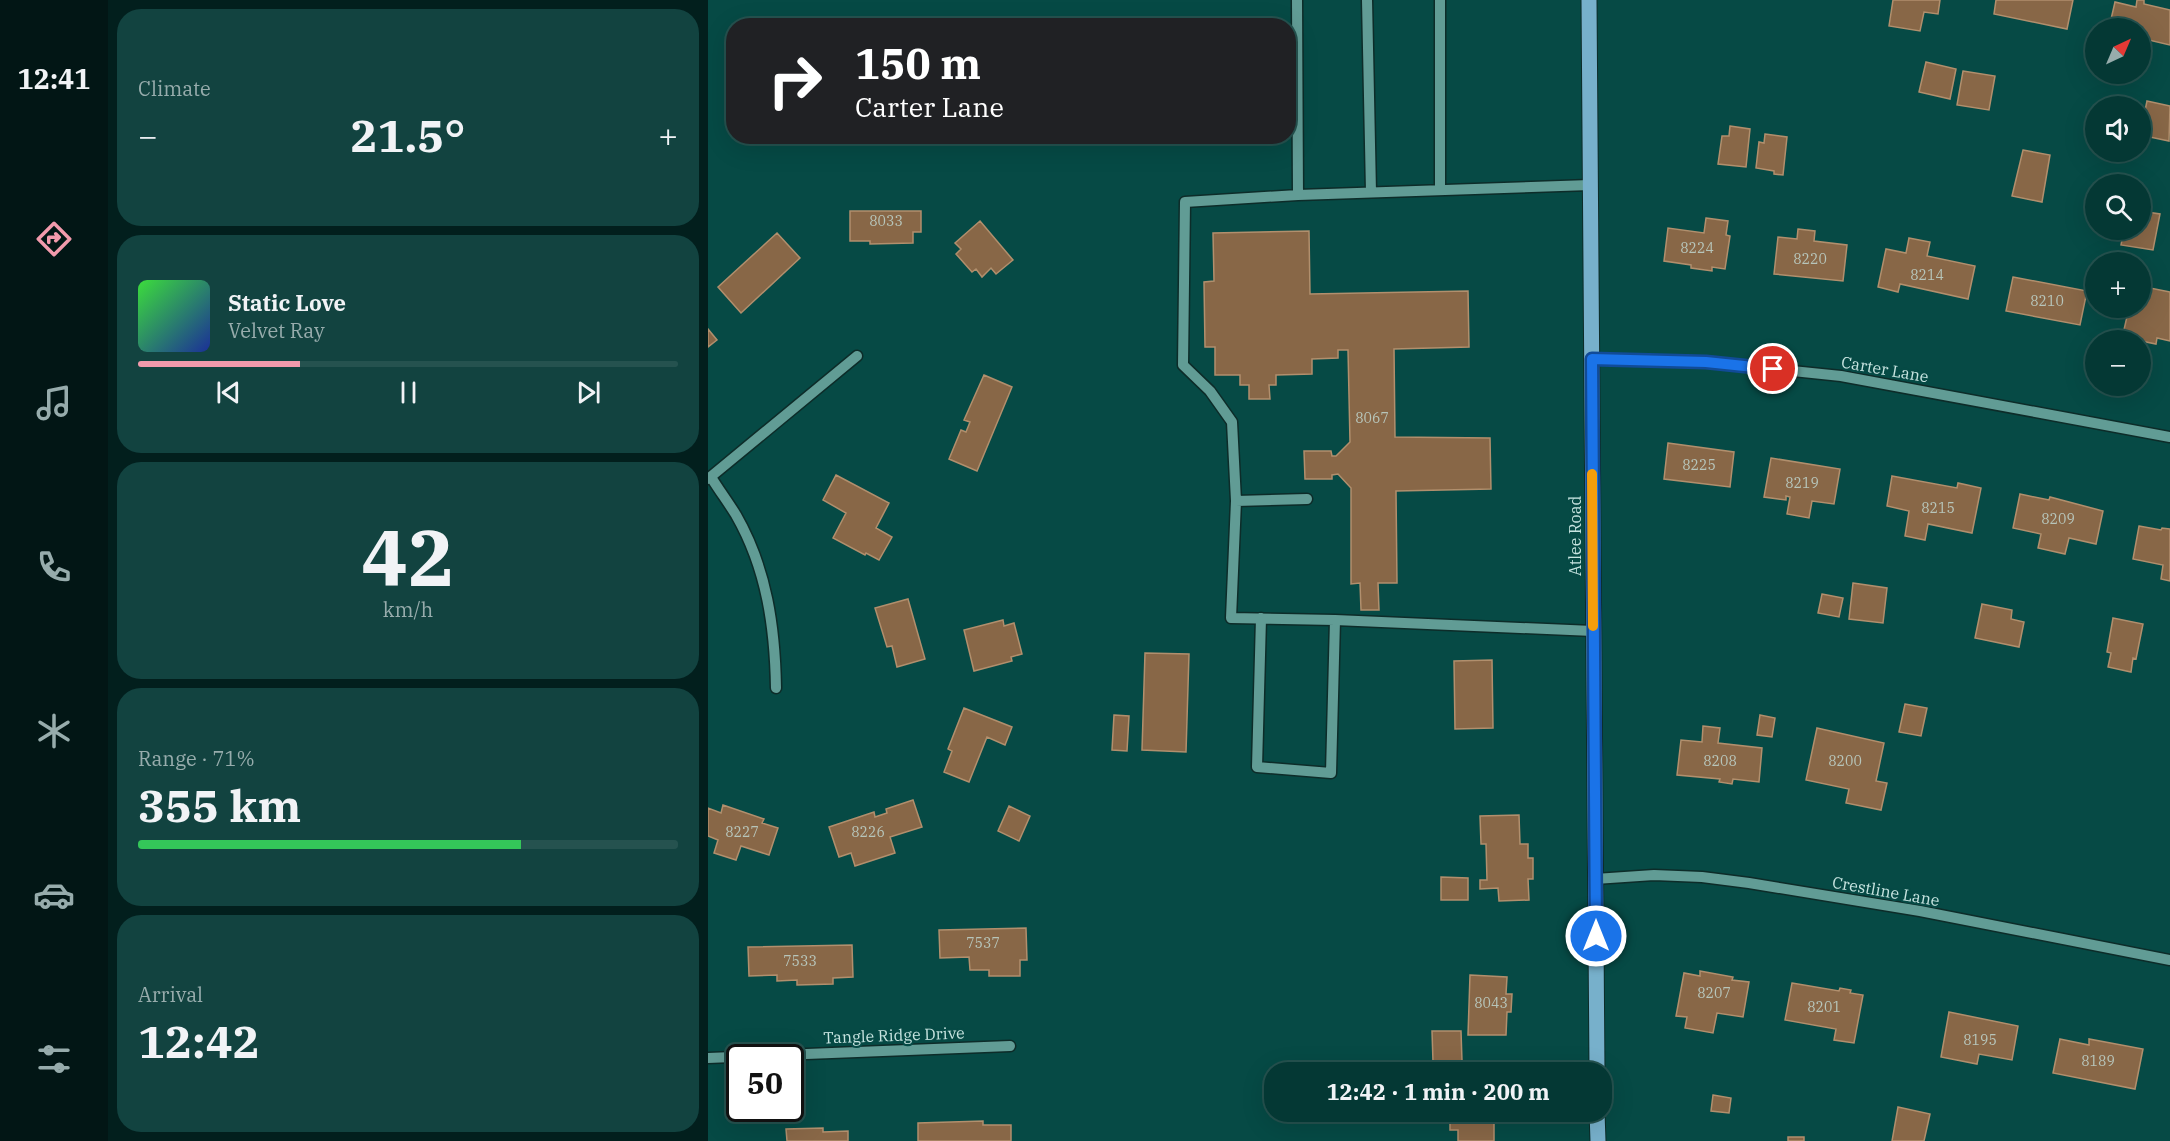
<!DOCTYPE html>
<meta charset="utf-8">
<style>
:root{--surface:#043834;--page:#124340;--text:#f1f3f6;--muted:#97acac;--line:#25524f;--accent:#f29aac}
body{margin:0;font-family:"IBM Plex Serif",serif;background:var(--page);color:var(--text);height:100vh;display:flex;flex-direction:column;font-size:22px;white-space:nowrap}
*{box-sizing:border-box;margin:0}
p{font-size:20px;color:var(--muted)}
.icon{flex:none;width:33px;height:33px;fill:none;stroke:currentColor;stroke-width:2;stroke-linecap:round;stroke-linejoin:round}
.map{position:relative;flex:1;overflow:hidden}
.sheet{display:flex;flex-direction:column;gap:9px;padding:9px;background:#021f1d;width:600px}
.sheet>*{flex:none}
.hud{position:absolute;left:18px;top:18px;width:570px;height:126px;border-radius:24px;box-shadow:0 6px 24px #0002,0 0 0 2px var(--line);background:#202124;color:#fff;overflow:hidden}
.needle{width:39px;rotate:44deg}
.fabs{position:absolute;left:1377px;top:18px;display:grid;gap:12px}
.fabs a{display:grid;place-items:center;width:66px;height:66px;border-radius:50%;background:var(--surface);box-shadow:0 6px 24px #0002,0 0 0 2px var(--line);font-size:30px}
.speed{position:absolute;left:18px;top:1044px;display:flex;gap:12px;font-size:30px;font-weight:700;text-align:center}
.speed>*{display:grid;place-content:center;width:78px;height:78px;border-radius:50%;background:var(--surface);box-shadow:0 6px 24px #0002,0 0 0 2px var(--line);line-height:1}
.speed .limit{border:3px solid #111;border-radius:9px;background:#fff;color:#111}
.pin{position:absolute;display:grid;place-items:center;width:51px;height:51px;color:#fff;margin:-26px;border:3px solid #fff;border-radius:50%;box-shadow:0 2px 6px #0007}
.me{position:absolute;width:66px;margin:-33px;rotate:0deg;stroke-linejoin:round;filter:drop-shadow(0 0 4px #0008)}
.turn{display:flex;align-items:center;gap:21px;height:126px;padding:0 30px;font-size:27px}
.turn .icon{width:78px;height:78px;stroke-width:2.5}
.turn b{display:block;font-size:42px;line-height:51px}
.big{font-size:45px;font-weight:800;line-height:1.1}
.sheet .widget{flex:1;display:flex;flex-direction:column;justify-content:center;gap:9px;min-width:0;padding:0 21px;border-radius:24px;background:var(--page)}
.sheet .dial{align-items:center;gap:0}
.dial b{font-size:78px;line-height:1}
.song{display:flex;align-items:center;gap:18px}
.cover{width:72px;height:72px;border-radius:9px;background:linear-gradient(135deg,hsl(120 70% 55%),hsl(230 70% 35%))}
.played{height:6px;border-radius:3px;background:linear-gradient(90deg,var(--accent) 30%,var(--line) 30%)}
.keys{display:flex;justify-content:space-around;direction:ltr}
.heat{display:flex;justify-content:space-between;align-items:center;font-size:33px;direction:ltr}
.charge{height:9px;border-radius:4px;background:linear-gradient(90deg,#34c759 71%,var(--line) 0)}
.trip{position:absolute;left:556px;top:1062px;width:348px;height:60px;border-radius:24px;background:var(--surface);box-shadow:0 6px 24px #0002,0 0 0 2px var(--line);font-weight:800;line-height:60px;text-align:center}
main{display:flex;flex:1;min-height:0}
.tabs{display:flex;flex-direction:column;width:108px;justify-content:space-around;align-items:center;background:#021615;color:var(--muted)}
.tabs .icon{width:42px;height:42px}
.tabs .current{color:var(--accent)}
.tabs b{font-size:27px;color:var(--text)}
.map>svg:first-child{display:block}
.building{fill:#886747;stroke:#b18f6d;stroke-width:1.5}
.lines{fill:none;stroke-linecap:round;stroke-linejoin:round}
.minor-casing{stroke:#0d2c29;stroke-width:13}
.major-casing{stroke:#0d2c29;stroke-width:17}
.minor{stroke:#619c95;stroke-width:10}
.major{stroke:#77b0cb;stroke-width:15}
.route-casing{stroke:#114b97;stroke-width:15}
.route{stroke:#1a73e8;stroke-width:10}
.slow{stroke:#f59e0b;stroke-width:10}
.labels{text-anchor:middle;stroke-width:4.5;stroke-linejoin:round;paint-order:stroke}
.number-label{font-size:14px;fill:#b7c5ba}
.street-label{font-size:16px;fill:#c7e4e0;stroke:#064a45}
</style>
<main>
<nav class="tabs">
<b>12:41</b>
<svg class="icon current" aria-label="directions" viewBox="0 0 24 24"><path d="M12 3l9 9-9 9-9-9zM9 14v-3h6M13 9l2 2-2 2"/></svg>
<svg class="icon" aria-label="music" viewBox="0 0 24 24"><path d="M9 18V5l10-2v13"/><circle cx="6" cy="18" r="3"/><circle cx="16" cy="16" r="3"/></svg>
<svg class="icon" aria-label="phone" viewBox="0 0 24 24"><path d="M5 4h4l2 5-3 2q2 4 5 5l2-3 5 2v4C11 20 4 13 5 4z"/></svg>
<svg class="icon" aria-label="climate" viewBox="0 0 24 24"><path d="M12 3v18M4 7l16 10M4 17L20 7"/></svg>
<svg class="icon" aria-label="car" viewBox="0 0 24 24"><path d="M5 17H2v-5l4-1 3-4h7l3 4 3 1v5h-3M9 17h6M6 11h13"/><circle cx="7" cy="17" r="2"/><circle cx="17" cy="17" r="2"/></svg>
<svg class="icon" aria-label="filters" viewBox="0 0 24 24"><path d="M4 7h16M4 17h16"/><circle cx="9" cy="7" r="2"/><circle cx="15" cy="17" r="2"/></svg>
</nav>
<section class="sheet">
<div class="widget"><p>Climate</p>
<div class="heat"><a>−</a><b class="big">21.5°</b><a>+</a></div>
</div>
<div class="widget">
<div class="song"><i class="cover"></i><div><b>Static Love</b><p>Velvet Ray</p></div></div>
<div class="played"></div>
<div class="keys"><svg class="icon" aria-label="previous" viewBox="0 0 24 24"><path d="M18 5L8 12l10 7zM5 5v14"/></svg><svg class="icon" aria-label="pause" viewBox="0 0 24 24"><path d="M8 5v14M16 5v14"/></svg><svg class="icon" aria-label="next" viewBox="0 0 24 24"><path d="M6 5l10 7-10 7zM19 5v14"/></svg></div>
</div>
<div class="widget dial"><b>42</b><p>km/h</p></div>
<div class="widget"><p>Range · 71%</p><b class="big">355 km</b><div class="charge"></div></div>
<div class="widget"><p>Arrival</p><b class="big">12:42</b></div>
</section>
<div class="map">
<svg width="1462" height="1141" viewBox="0 0 1462 1141">
<rect width="100%" height="100%" fill="#064a45"/>
<path class="building" d="M1185,0H1232L1230,14L1216,12L1212,31L1181,26Z
M1288,0H1365L1359,29L1286,14Z
M1429,0H1436V4L1462,10V45L1432,38V28H1401L1407,2L1428,7Z
M1218,62L1248,69L1242,99L1211,92Z
M1255,71L1287,76L1281,110L1249,105Z
M1439,101L1462,106L1461,141L1432,135Z
M1022,126L1042,129L1038,167L1010,164L1014,136H1021Z
M1057,134L1079,137L1075,175L1066,174V171L1048,168L1051,142L1056,143Z
M1315,150L1342,155L1334,202L1304,196Z
M142,211H213V232H205V243L162,244V241H142Z
M1432,211L1452,214L1445,250L1413,245L1416,230H1432Z
M998,218L1020,221L1018,235L1022,236L1017,269L1004,267V271L983,268V265L956,261L960,228L996,233Z
M272,221L305,260L288,274L283,268L274,277L268,269L264,272L248,254L253,249L247,243Z
M1090,229L1107,231L1106,241L1139,245L1135,281L1066,274L1070,237L1089,239Z
M601,231L602,294L760,291L761,347L686,349L687,437L782,438L783,489L688,491L689,583H670L671,610H653L652,583L643,584V488L630,474L624,475V479H597L596,451H623L624,456H628L642,442L640,350H630V358L604,359V374L568,375V385H561L562,399H541V385H532V375H507V347H497L496,282L506,281L505,233Z
M69,233L92,258L33,313L10,287Z
M1201,238L1222,242L1219,256L1267,266L1260,299L1192,284L1190,292L1170,287L1178,249L1198,253Z
M1305,277L1379,291L1372,325L1298,311Z
M1437,287L1462,292V341L1449,338L1448,344L1418,338L1419,335L1415,334L1421,308H1432V299L1435,300Z
M0,329L9,340L0,347Z
M276,375L304,387L269,471L241,459L253,430L258,432L262,422L256,420Z
M960,443L1026,452L1022,487L956,479Z
M1063,458L1132,469L1126,504L1104,501L1101,518L1079,514L1082,497L1078,496V500L1056,497Z
M128,475L181,503L168,528L184,537L171,560L158,553L157,555L125,538L138,513L115,500Z
M1184,476L1249,488L1250,483L1273,488L1264,533L1220,524L1217,540L1197,536L1201,511L1179,506Z
M1312,494L1341,500L1342,497L1395,511L1388,544L1361,538L1357,554L1330,548L1333,534L1305,528Z
M1431,526L1453,530L1454,528L1462,529V581L1453,579L1455,565L1425,559Z
M1145,583L1179,588L1175,623L1141,619Z
M1114,594L1135,598L1131,617L1110,613Z
M200,599L217,659L189,667L184,646L179,647L167,608Z
M1274,604L1304,610L1303,619L1316,622L1311,647L1267,638Z
M1405,618L1435,624L1428,659L1425,658L1423,672L1400,667L1403,653L1399,652Z
M295,620L296,626L306,623L314,654L303,657L304,661L266,671L256,630Z
M437,653L481,654L478,752L434,750Z
M784,660L785,728L747,729L746,661Z
M1197,704L1219,708L1213,736L1191,732Z
M256,708L304,727L297,745L279,737L261,782L236,772L244,751L240,749Z
M406,715L421,716L419,751L404,750Z
M1052,715L1067,718L1064,737L1049,735Z
M995,726L1012,728L1010,743L1054,748L1051,782L1025,779L1024,784L1011,782L1012,779L969,775L973,740L994,742Z
M1109,728L1176,743L1168,781L1179,783L1173,810L1138,803L1141,789L1098,780Z
M205,800L214,827L182,837L187,853L147,866L143,853L131,857L121,827L166,812L167,817L179,813L178,809Z
M15,805L56,819L54,823L70,828L61,855L33,846L28,860L6,853L10,840L0,836V808L13,813Z
M301,806L322,816L311,841L290,831Z
M811,815L812,844H820V858H825V879H820L821,900L791,901L790,888L772,889V880H779L778,844H773L772,816Z
M733,877L760,878V900H733Z
M318,928L319,960H312V976H281V970H262L261,957L232,958L231,930Z
M144,945L145,977L125,978V984L89,985V980L69,981V975L41,976L40,947Z
M992,971L1025,977L1024,980L1041,982L1035,1017L1009,1013L1005,1033L977,1028L979,1017L968,1016L976,973L992,976Z
M762,975L799,977L798,994H804L803,1012H799L798,1035H760Z
M1084,983L1131,991L1132,988L1143,990L1142,993L1155,995L1146,1043L1126,1040L1128,1029L1077,1020Z
M1241,1012L1310,1026L1304,1060L1271,1054L1269,1064L1233,1057Z
M724,1031H753L754,1061L725,1062Z
M1352,1039L1381,1045V1039L1435,1049L1427,1089L1345,1073Z
M1005,1095L1023,1098L1021,1113L1003,1111Z
M1190,1107L1222,1114L1216,1141H1184Z
M742,1112H786V1141H750V1130H742Z
M275,1121V1125H303V1141H210V1123Z
M115,1128V1132L140,1131V1141H79L78,1129Z
M1080,1137H1096V1141H1080Z"/>
<g class="lines">
<g class="minor-casing">
<path id="minor" d="M589,0L590,195L882,185
M659,0L663,192
M732,0V189
M590,195L477,202L475,365L502,391L524,422L528,501L599,499
M884,359L997,362L1133,376L1462,437
M3,477C11,490 20,502 28,515C59,569 67,628 68,688
M0,479L149,356
M528,501L523,618L627,620L623,773L549,767L553,618
M627,620L885,631
M887,879L946,875L994,877L1041,883L1212,911L1462,960
M0,1058L302,1046"/>
</g>
<g class="major-casing">
<path id="major" d="M881,0L889,1072
M889,1112L890,1141"/>
</g>
<use href="#minor" class="minor"/>
<use href="#major" class="major"/>
</g>
<g class="lines">
<g class="route-casing">
<path id="route" d="M888,936L884,359L998,362L1065,369"/>
</g>
<use href="#route" class="route"/>
<path class="slow" d="M884,474L885,626"/>
</g>
<g class="labels">
<g class="number-label">
<text x="178" y="226">8033</text>
<text x="989" y="253">8224</text>
<text x="1102" y="264">8220</text>
<text x="1219" y="280">8214</text>
<text x="1339" y="306">8210</text>
<text x="664" y="423">8067</text>
<text x="991" y="470">8225</text>
<text x="1094" y="488">8219</text>
<text x="1230" y="513">8215</text>
<text x="1350" y="524">8209</text>
<text x="1012" y="766">8208</text>
<text x="1137" y="766">8200</text>
<text x="34" y="837">8227</text>
<text x="160" y="837">8226</text>
<text x="275" y="948">7537</text>
<text x="92" y="966">7533</text>
<text x="1006" y="998">8207</text>
<text x="783" y="1008">8043</text>
<text x="1116" y="1012">8201</text>
<text x="1272" y="1045">8195</text>
<text x="1390" y="1066">8189</text>
</g>
<g class="street-label">
<text transform="translate(1177 369) rotate(10)" y="6">Carter Lane</text>
<text transform="translate(867 536) rotate(-90)" y="6">Atlee Road</text>
<text transform="translate(1178 891) rotate(10)" y="6">Crestline Lane</text>
<text transform="translate(186 1035) rotate(-2)" y="6">Tangle Ridge Drive</text>
</g>
</g>
</svg>
<div class="fabs">
<a><svg class="needle" viewBox="-14 -14 28 28"><path d="M0-13l5 13h-10z" fill="#e53935"/><path d="M0 13l5-13h-10z" fill="#97acac"/></svg></a>
<a><svg class="icon" aria-label="sound" viewBox="0 0 24 24"><path d="M4 9h4l5-4v14l-5-4H4zM17 9q2 3 0 6"/></svg></a>
<a><svg class="icon" aria-label="search" viewBox="0 0 24 24"><circle cx="10" cy="10" r="6"/><path d="M15 15l6 6"/></svg></a>
<a>+</a>
<a>−</a>
</div>
<div class="speed"><div class="limit">50</div></div>
<div class="pin" style="left:1065px;top:369px;background:#d93025"><svg class="icon" aria-label="arrive" viewBox="0 0 24 24"><path d="M6 21V4h12l-3 4 3 4H6"/></svg></div>
<svg class="me" style="left:888px;top:936px" viewBox="-20 -20 40 40"><circle r="17" fill="#1a73e8" stroke="#fff" stroke-width="3"/><path d="M0-11L8 9 0 5-8 9z" fill="#fff"/></svg>
<div class="trip">12:42 · 1 min · 200 m</div>
<div class="hud">
<div class="turn"><svg class="icon" aria-label="right" viewBox="0 0 24 24"><path d="M7 20v-9h11M14 6l5 5-5 5"/></svg><div><b>150 m</b>Carter Lane</div></div>
</div>
</div>
</main>
